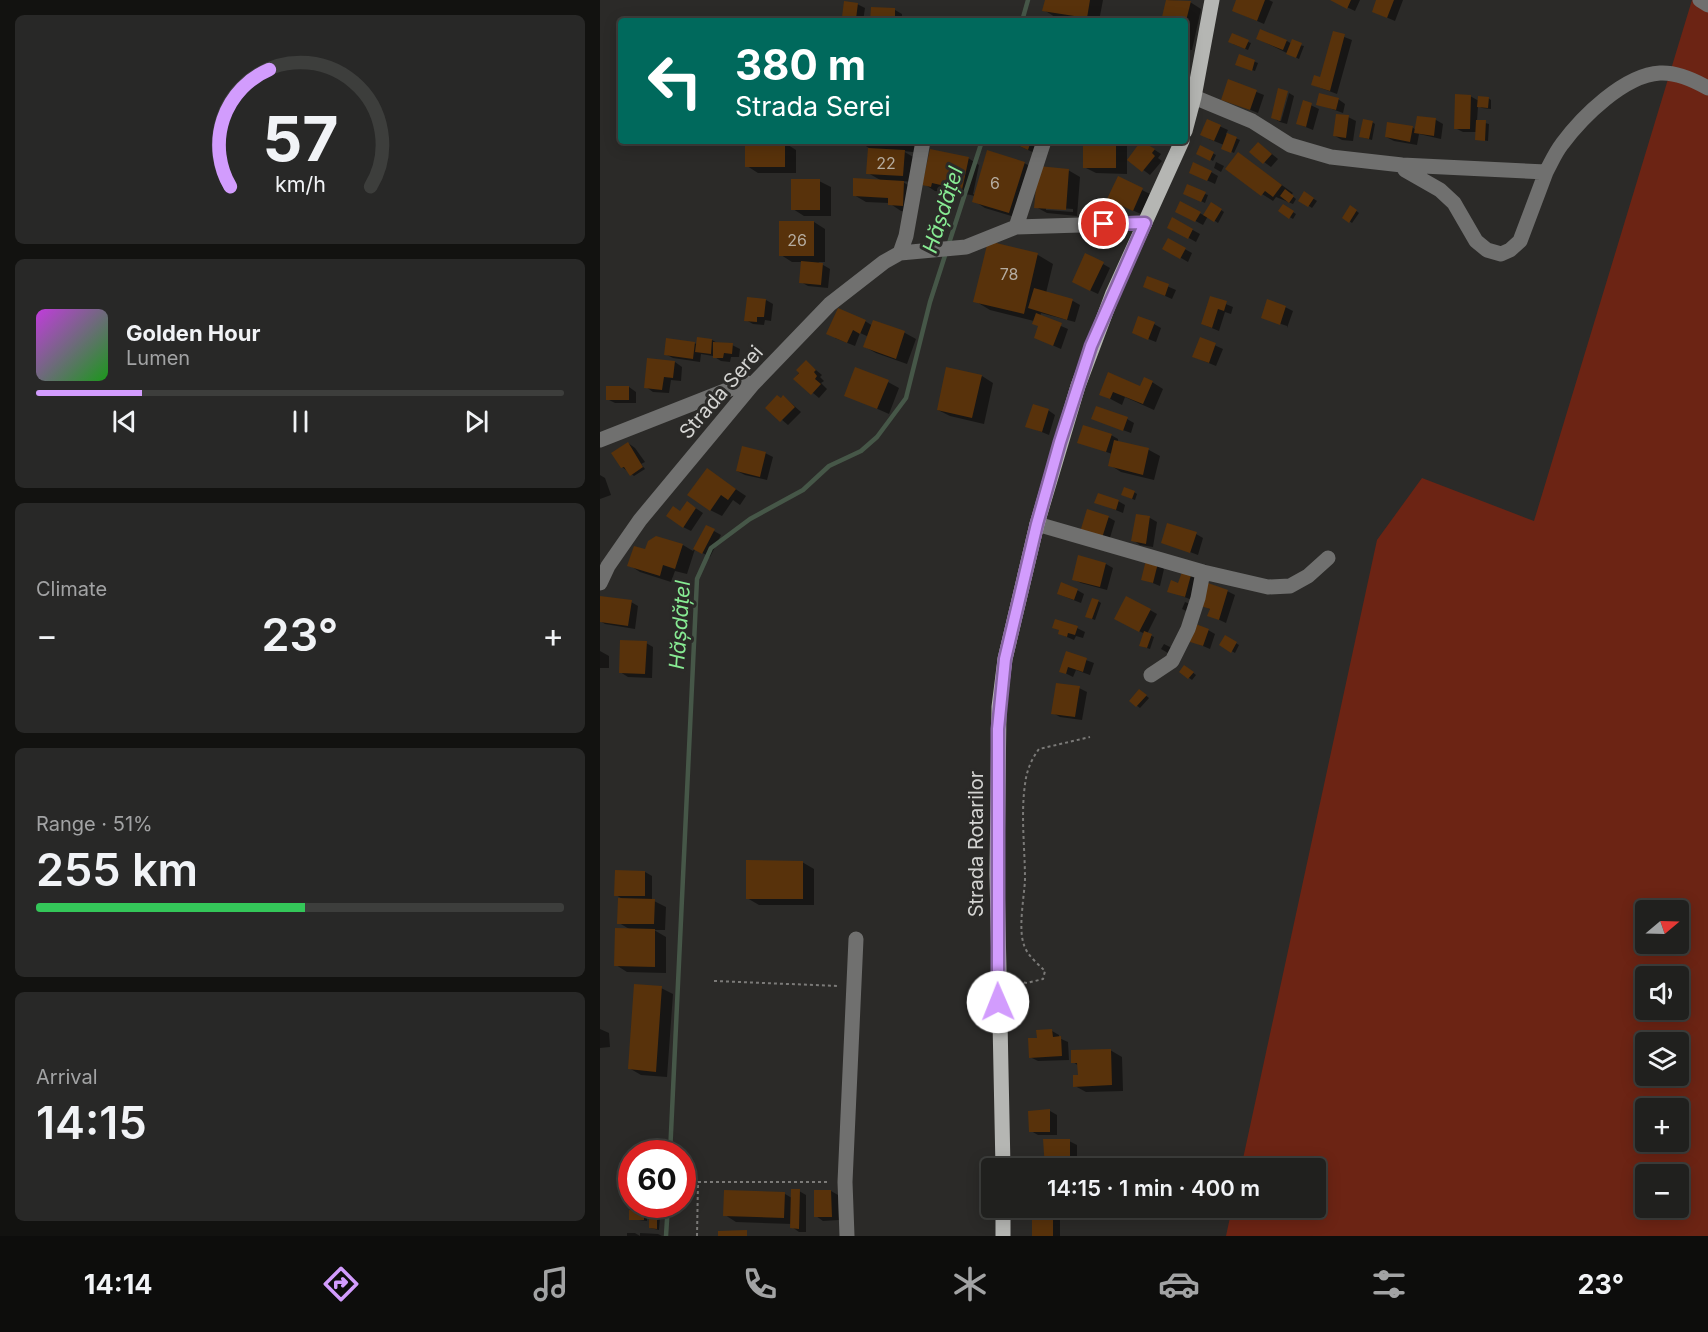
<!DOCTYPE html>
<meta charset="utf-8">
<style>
:root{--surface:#20201e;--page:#282827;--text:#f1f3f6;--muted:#a2a3a4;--line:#3d3e3c;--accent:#d29cfd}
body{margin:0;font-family:Inter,sans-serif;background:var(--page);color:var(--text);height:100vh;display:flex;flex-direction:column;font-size:22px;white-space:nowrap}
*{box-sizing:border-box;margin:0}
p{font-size:20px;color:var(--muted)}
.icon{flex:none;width:33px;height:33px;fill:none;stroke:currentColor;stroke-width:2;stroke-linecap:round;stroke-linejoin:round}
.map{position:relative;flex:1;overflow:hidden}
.details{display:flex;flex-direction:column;gap:15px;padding:15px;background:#121210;width:600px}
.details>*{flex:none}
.hud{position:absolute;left:18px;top:18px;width:570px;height:126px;border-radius:6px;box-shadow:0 3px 15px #0003,0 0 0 2px var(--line);background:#00695c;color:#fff;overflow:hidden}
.needle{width:39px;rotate:71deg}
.fabs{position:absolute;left:1035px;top:900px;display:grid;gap:12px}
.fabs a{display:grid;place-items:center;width:54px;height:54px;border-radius:6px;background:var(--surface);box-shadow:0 3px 15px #0003,0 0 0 2px var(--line);font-size:30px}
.speed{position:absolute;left:18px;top:1140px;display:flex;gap:12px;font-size:30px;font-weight:700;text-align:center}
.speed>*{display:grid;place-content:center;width:78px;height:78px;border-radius:50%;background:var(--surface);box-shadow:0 3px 15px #0003,0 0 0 2px var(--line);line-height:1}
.speed .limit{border:9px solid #d22;background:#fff;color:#111}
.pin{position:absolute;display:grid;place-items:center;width:51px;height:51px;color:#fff;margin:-26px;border:3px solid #fff;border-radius:50%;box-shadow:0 2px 6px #0007}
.me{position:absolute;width:66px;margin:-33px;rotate:359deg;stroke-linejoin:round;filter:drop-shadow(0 0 4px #0008)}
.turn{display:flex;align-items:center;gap:21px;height:126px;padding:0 18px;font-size:27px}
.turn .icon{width:78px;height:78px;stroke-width:2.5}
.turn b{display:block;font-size:42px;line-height:51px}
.big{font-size:45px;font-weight:600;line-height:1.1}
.details .widget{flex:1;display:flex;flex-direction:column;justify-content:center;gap:9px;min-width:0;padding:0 21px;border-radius:9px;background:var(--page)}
.details .dial{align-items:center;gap:0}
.dial svg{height:156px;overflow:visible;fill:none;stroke:var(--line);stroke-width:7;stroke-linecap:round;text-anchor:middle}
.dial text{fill:var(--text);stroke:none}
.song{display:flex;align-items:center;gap:18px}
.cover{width:72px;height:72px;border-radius:9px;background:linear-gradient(135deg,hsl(290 70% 55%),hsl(120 70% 35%))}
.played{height:6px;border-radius:3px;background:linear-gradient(90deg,var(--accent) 20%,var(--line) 20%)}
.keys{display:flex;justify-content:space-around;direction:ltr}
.heat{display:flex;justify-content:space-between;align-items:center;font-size:33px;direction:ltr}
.charge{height:9px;border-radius:4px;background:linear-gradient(90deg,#34c759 51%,var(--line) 0)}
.trip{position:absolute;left:381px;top:1158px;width:345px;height:60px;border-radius:6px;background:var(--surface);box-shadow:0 3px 15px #0003,0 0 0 2px var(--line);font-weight:600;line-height:60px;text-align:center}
.tab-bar{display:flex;height:96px;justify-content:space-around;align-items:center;background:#0d0d0c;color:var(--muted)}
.tab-bar .icon{width:42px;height:42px}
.tab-bar .active{color:var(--accent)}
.tab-bar b{font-size:27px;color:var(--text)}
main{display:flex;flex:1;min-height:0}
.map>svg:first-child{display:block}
.green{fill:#6c2414;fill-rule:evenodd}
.shadow{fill:#0007;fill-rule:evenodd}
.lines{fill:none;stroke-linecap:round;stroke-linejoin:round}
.stream{stroke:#465748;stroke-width:4.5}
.building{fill:#58320b}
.path{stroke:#7b7a78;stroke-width:2;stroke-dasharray:3 3;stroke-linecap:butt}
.minor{stroke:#70706f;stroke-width:15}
.major{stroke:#b5b6b3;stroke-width:15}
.route-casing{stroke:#8865a4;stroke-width:15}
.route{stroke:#d29cfd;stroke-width:10}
.labels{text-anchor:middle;stroke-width:6;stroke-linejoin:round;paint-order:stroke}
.number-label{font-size:16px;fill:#b5aca0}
.street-label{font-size:20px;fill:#d4d4d2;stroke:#2b2a28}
.water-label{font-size:21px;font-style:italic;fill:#87eb93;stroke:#2b2a28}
</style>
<main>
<section class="details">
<div class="widget dial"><svg viewBox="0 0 100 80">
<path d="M14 69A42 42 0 1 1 86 69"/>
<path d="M14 69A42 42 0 0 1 34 9" stroke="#d29cfd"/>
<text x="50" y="56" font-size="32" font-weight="700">57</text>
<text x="50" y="72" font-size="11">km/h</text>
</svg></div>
<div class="widget">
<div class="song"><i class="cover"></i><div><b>Golden Hour</b><p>Lumen</p></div></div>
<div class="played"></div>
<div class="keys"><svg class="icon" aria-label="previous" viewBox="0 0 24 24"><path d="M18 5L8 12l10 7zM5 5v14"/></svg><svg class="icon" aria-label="pause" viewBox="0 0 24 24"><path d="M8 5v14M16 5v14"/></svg><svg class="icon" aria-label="next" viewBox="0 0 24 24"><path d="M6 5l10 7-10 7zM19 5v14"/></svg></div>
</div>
<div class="widget"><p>Climate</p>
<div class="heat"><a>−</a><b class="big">23°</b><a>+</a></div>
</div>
<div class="widget"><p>Range · 51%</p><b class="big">255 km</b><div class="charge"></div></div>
<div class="widget"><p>Arrival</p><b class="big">14:15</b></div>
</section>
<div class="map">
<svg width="1108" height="1236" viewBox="0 0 1108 1236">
<rect width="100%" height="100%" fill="#2b2a28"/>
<path class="green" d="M1092,0H1108V1236H626L632,1208H716V1168H641L777,540L822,478L934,521ZM1046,910H1078V944H1046ZM1046,976H1078V1010H1046ZM1046,1042H1078V1076H1046ZM1046,1108H1078V1142H1046ZM1046,1174H1078V1208H1046Z"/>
<path class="shadow" d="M447,0H503L499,21H481L455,17L444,10Z
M568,0L590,2L601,9L592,50L585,49V21H562Z
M638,0H669L673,2L664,24L641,14Z
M732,0H760L755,11Z
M778,0H803L795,21L774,12Z
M257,4L265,8L263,21H251L244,17Z
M295,10L302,14V21H272Z
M734,33L752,40L737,94L713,85L721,79Z
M658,39L687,41L692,44L704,46L699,59Z
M648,42L651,43L648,50L633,44Z
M640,56L658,63L655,71L640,66Z
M629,81L664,95L658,113L623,99Z
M686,92L678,121H681L689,93L694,96L687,124L680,122L672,117Z
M870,96L879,101L888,98L891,100V109L882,108L878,106L877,121L889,124L888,141L876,139L877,132H863L855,128Z
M738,99L745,104L743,113L718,104Z
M704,102L719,109L713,130L698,124Z
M748,117L756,121L753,141L742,140L735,136Z
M818,117L836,120L843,124L841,139L819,134L817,145L794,141L786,137L812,127L816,130Z
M608,121L628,130L626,134L640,140L634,153L623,148L624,145L609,139Z
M772,122L775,124L772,140L761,137Z
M258,141H323L322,153L303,151L315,158L314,182L301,181L315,189L314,212L301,211L289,203L266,202L254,195L282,181L268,173L269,148Z
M408,141H445L439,155Z
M485,141H519L527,145V174L496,173L484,167Z
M543,142L561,154L558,158L562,161L550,175L529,159Z
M185,143L196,150V173H158L147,166Z
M658,143L678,159L671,167L664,162Z
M601,147L616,155L613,161L598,153Z
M638,154L693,193L691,195L696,199L693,204L676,197L673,201L662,194Z
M368,158L379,165L373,194L375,195L424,163L436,169L421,219L385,208L374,201L375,196L343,189V192L335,191L324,184Z
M616,162L624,166L621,172L614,168Z
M468,170L480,177L477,216L447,213L436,207ZM446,207L473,209V212L446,210Z
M611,172L618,176L615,184L598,176Z
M518,178L550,194L541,214L516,203Z
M219,181L231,187V216H204L193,209Z
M705,193L717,201L712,208L700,200Z
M605,194L608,195L605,203L588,195Z
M581,203L605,216L612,204L624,212L618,223L608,216L603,225L577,211Z
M683,206L696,214L693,219L680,211Z
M751,207L759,213L752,223L744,217Z
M573,219L600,234L596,242L569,227Z
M214,222L225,229V262H218L230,269L228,288L208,286L201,282L203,262H192L181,255Z
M568,240L592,253L588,262L564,248Z
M389,243L438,255L453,264L446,293L473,301L480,305L475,322L441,313L440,317L468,329L461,349L436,338L440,326L434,321L390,310L375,301Z
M503,264L510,268L498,294L481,286Z
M548,278L576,290L572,299L545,287Z
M611,298L633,307L631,314L625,312L619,331L602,324Z
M166,300L173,304L171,321L165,320L164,325L153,324L146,320Z
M685,307L693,311L687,328V326L663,318Z
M265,321L273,326L274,322L305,333L316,339L307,364L276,353L265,347L269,337L260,333L255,346L235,338Z
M554,324L561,328L556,342L533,333Z
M67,339L98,344L112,340L119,344L132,345L140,349L139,357H131L130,362L121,361L113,356L101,354L100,362L73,358L65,354Z
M601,339L623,349L616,366L594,357Z
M75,362L82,367L81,381L71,380L69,393L53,392L46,387Z
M206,362L222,375L220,377L224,381L221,383L227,389L219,398L195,378Z
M509,374L541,388L552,382L563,389L554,410L525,397L522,405L501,394Z
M382,376L393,383L384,424L350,416L338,410Z
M288,382L299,388L289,414L246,395Z
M29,387L36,392V403H15L7,399Z
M184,397L201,412L188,425L167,407Z
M448,410L455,415L449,435L427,426Z
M493,419H527L534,423L531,433Z
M511,435L518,439V442L549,450L560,456L554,480L521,472L510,465L512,454L479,442Z
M28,443L35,448L45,462L41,464L45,469L34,476L22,467Z
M165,453L173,457L167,480L145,475L137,471Z
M107,470L146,496L140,505L133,500L122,516L110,510Z
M0,475L5,478L11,495L0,499Z
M534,492L537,494L535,500L525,496Z
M518,501L525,505L523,513L496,502Z
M94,507L103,513L91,531L83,527L81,512Z
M537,516L550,518L557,522L553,547L540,545L533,540Z
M508,517L515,521L509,541L489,535Z
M107,527L121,535L110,557L95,549L87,574L75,571L71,582L40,572L29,565L46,551L83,545L93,551Z
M596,534L603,538L598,555L563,542Z
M506,564L513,568L507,590L481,583L473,579Z
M557,564L564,569L560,586L543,579Z
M591,576L598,580L592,600L569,591Z
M477,590L484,594L481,603L458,594Z
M627,591L635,595L626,623L609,615L611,610L603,605Z
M498,601L501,603L495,620L490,618Z
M31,602L38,606L35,629L5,624L0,621V608Z
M585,602L593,605V614L582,609Z
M550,610L557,614L547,634L554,637L550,649L544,647L545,634L523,623Z
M477,628L485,632L483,638L476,636L474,640L460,634L461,631Z
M608,630L615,634L610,649L589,640Z
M626,637L639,645L635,653L621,645Z
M46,643L53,647L52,678L28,677L20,672Z
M564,644L578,651L575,657L561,649Z
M0,651L9,656V668H0Z
M467,653L494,663L490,675L476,670L473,677L461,671Z
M587,668L596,675L592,680L581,672Z
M479,688L487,692L482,720L460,717L453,713Z
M543,693L549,698L540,708L531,701Z
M202,862L214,869V905H159L147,898Z
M45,872L52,876V900L66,907L65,930H54L66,937V973L27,972L16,965L31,930L19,923L24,900L16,895Z
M61,988L73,994L67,1077L41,1075L29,1068Z
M0,1029L9,1033L10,1047L0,1048Z
M452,1031L459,1035V1038L468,1042L469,1060L438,1061L430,1057L438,1039Z
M510,1050L522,1057L523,1091L486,1092L475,1086L479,1076V1066L473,1062Z
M450,1111L457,1115V1135H438L431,1131Z
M445,1141H469L477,1145V1168H446Z
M199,1191L206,1195V1232H199L192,1227V1224L136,1222L125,1215L185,1194L192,1198Z
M216,1191H231L238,1195L239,1220L223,1221L216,1216Z
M46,1204H57V1209H49L46,1207Z
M450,1208H474V1215H460V1236H433L450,1214Z
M44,1212L47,1214V1221L31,1219Z
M57,1215L60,1217L59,1230L50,1228Z
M27,1233H35L40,1236H27Z
M40,1233L58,1234L62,1236H40Z"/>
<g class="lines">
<path class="stream" d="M422,21L428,0
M70,1154L97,579L111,548L150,519L203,490L229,466L261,451L277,437L306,398L330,302L382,141
M66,1236L68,1204"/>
</g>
<path class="building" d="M445,0H490L487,18L442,11Z
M566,0L591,1L586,21H561Z
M636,0H665L657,21L632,11Z
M730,0H751L747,9Z
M776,0H794L787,18L772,12Z
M244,1L258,3L256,19L242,17Z
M271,7L295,8V21H270Z
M660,29L687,40L683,50L656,39Z
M733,31L745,34L730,91L711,85L714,75L720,77Z
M632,33L649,40L645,49L628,42Z
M692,39L702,43L696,58L686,54Z
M639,54L655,60L652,71L635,65Z
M628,79L657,90L650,110L621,100Z
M678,88L688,91L680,121L671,118Z
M719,93L739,98L736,110L716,105Z
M855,94L871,95L870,129H854Z
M878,96L889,97L888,108L877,107Z
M703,100L712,103L706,127L696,124Z
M736,114L749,115L746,138L733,136Z
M817,116L836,118L834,136L814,133Z
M607,119L621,125L614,141L600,135Z
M763,119L773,121L769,139L759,137Z
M876,120H886L885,141L875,140Z
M787,122L813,126L810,142L785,137Z
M627,133L637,137L631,153L621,149Z
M408,141H431L428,150Z
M483,141H516V168H483Z
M541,141L555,149L552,153L555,156L542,172L527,160Z
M145,142H185V167H145Z
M658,142L672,154L663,164L649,152Z
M600,145L614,152L610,161L596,154Z
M268,148L305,150L303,176L266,174Z
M330,149L369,157L362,190L332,183L331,187L322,185Z
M387,150L425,162L409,213L372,202Z
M638,152L682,185L673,197L665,191L661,196L625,169Z
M593,162L612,171L607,181L589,173Z
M438,166L469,169L466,210L434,208Z
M518,176L543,188L533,211L507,199Z
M253,178L304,181L303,206L288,205V198L253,196Z
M191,179H220V210H191Z
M587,184L606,192L601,202L583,194Z
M685,189L694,196L689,203L680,196Z
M704,191L714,198L708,207L698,201Z
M580,201L601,212L595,222L575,212Z
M611,202L622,209L614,222L603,215Z
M683,204L694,211L689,219L678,211Z
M750,205L757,210L749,223L742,218Z
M572,217L593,229L588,239L567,228Z
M179,221H214V256H179Z
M568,238L586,248L580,259L562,249Z
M388,241L438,253L424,314L373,302Z
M485,253L504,262L490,291L472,282Z
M201,261L223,263L221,285L199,283Z
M547,276L569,284L565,296L543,287Z
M434,288L473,299L467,320L428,308Z
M610,296L627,301L624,311L618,309L612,328L601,324Z
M147,297L166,299L164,317H157V322L144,321Z
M667,299L686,306L680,325L661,318Z
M238,308L266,320L260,334L253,330L247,343L226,334Z
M436,313L462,323L453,346L434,338L438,326L432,324Z
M538,316L555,322L548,340L532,333Z
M273,320L305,331L296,359L263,347Z
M97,337L112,339L111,354L95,352Z
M600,337L616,343L609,363L592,357Z
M66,338L95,342L93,359L64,355Z
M113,342L133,343L132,354L124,353L123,358H113Z
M47,358L75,361L73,378L64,377L62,390L44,388Z
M206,360L216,370L214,372L217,376L215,379L221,384L211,395L193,379L199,373L196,370Z
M255,367L289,380L277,409L244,396Z
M346,367L382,375L372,418L337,410Z
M508,372L540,386L544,377L553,381L543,404L513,392L510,399L499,395Z
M6,386H29V400H6Z
M177,395L181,398L183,395L195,407L180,422L165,408Z
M433,404L449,409L442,432L425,427Z
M496,406L528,417L523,431L491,419Z
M483,425L512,434L506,452L477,443Z
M514,440L549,448L543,475L508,466Z
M28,442L43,467L30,476L24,467L21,468L11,453Z
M142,446L166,452L160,477L136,471Z
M107,468L136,489L128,500L121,495L110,511L87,495Z
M524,487L535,491L532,499L521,495Z
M498,493L519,500L516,510L494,503Z
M87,501L96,508L83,528L66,516L73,506L80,511Z
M487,509L509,516L502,538L480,532Z
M536,514L550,516L546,544L531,541Z
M567,523L597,532L590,553L561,543Z
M106,525L115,529L102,554L93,549Z
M56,536L83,544L75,569L63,565L60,576L27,566L34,546L45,549L48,541Z
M478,555L506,563L500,587L472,580Z
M546,560L558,563L553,583L541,580Z
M582,572L591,575L585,597L567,592L571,580L578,583Z
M461,582L478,589L474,600L457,594Z
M608,583L628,590L619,620L607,616L610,609L601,606Z
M0,596L32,600L28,626L0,622Z
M526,596L551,609L539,632L514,619Z
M492,598L499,600L492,619L485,617Z
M455,619L478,626L475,635L468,633L467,637L458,634L459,630L452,628Z
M593,623L609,629L603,646L587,641Z
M544,631L552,634L547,648L539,646Z
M625,635L637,642L631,653L619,645Z
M20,640L47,641L45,674L19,673Z
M466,651L487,658L483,672L468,667L466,674L459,672Z
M584,665L594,672L588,679L579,672Z
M456,683L480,686L475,717L451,714Z
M539,689L547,695L536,707L529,701Z
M146,860L203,861V899H146Z
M15,870L45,871V896H14Z
M18,898L55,899L54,924H17Z
M15,928L55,929V967L14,966Z
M34,984L62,986L56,1072L28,1069Z
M452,1029L453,1037L461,1036L462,1056L429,1058L428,1038H437L436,1030Z
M511,1049L512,1085L473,1087V1075H478L477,1063H471V1050Z
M450,1109V1132H429L428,1111Z
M443,1139H470V1168H445Z
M191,1189H200L199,1229L190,1228Z
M124,1190L185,1192L184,1218L123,1216Z
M214,1190H231L232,1217H214Z
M29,1210L44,1211V1220H29Z
M432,1212H453V1236H432Z
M49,1213H57V1229L49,1228Z
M147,1230V1236H118V1231Z"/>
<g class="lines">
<path class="path" d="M114,981L239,986
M412,981L427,983L443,979L445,971C438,964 427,955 424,945C418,929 424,898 425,880C425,847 420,811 426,778C428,767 433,757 439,749L490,737
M97,1236L98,1182H230"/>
<path class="minor" d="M1100,0L1108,5
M594,97L652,121L690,145L731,157L802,165L946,172C951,163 955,153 962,144C982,117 1024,75 1060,73C1077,72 1094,80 1108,88
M802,165L805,170L840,190L854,203L876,241L887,250L901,254L910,250L920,241L946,172
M416,227L444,141
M300,253L306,236L323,141
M0,440L145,383L153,384
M437,524L603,572L668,587L690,586L708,576L728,558
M0,583L8,566L40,520L153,384L230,304L284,262L300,253L366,247L416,227L545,223
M551,675L572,661L588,629L598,598L603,572
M247,1236L245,1182L256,939"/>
<path class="major" d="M585,131L594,97L612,0
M403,1168L397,874L399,707L405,659L437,524L478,386L513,293L582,141
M403,1236V1208"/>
</g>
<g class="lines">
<g class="route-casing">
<path id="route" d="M398,1002V729L405,659L437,524L460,442L491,346L545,223L504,224"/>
</g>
<use href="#route" class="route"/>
</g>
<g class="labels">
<g class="number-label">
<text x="286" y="169">22</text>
<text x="395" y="189">6</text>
<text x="197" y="246">26</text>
<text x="409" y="280">78</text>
</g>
<g class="street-label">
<text transform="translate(121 392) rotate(-49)" y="7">Strada Serei</text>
<text transform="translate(376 844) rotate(-90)" y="7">Strada Rotarilor</text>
</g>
<g class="water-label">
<text transform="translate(343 210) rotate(-72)" y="7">Hășdățel</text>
<text transform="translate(80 625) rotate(-86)" y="7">Hășdățel</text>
</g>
</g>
</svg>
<div class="fabs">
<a><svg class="needle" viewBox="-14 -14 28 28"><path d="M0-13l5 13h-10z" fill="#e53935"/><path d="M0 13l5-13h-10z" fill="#a2a3a4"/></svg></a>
<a><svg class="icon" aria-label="sound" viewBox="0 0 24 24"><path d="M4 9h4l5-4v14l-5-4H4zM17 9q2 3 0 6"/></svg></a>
<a><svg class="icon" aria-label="layers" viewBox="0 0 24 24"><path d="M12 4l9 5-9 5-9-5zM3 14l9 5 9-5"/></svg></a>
<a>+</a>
<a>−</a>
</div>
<div class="speed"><div class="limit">60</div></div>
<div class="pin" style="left:504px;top:224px;background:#d93025"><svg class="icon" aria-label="arrive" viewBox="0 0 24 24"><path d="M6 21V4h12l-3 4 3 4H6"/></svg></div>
<svg class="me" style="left:398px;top:1002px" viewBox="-20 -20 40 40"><circle r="19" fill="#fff"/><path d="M0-13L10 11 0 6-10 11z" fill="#d29cfd"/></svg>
<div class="trip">14:15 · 1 min · 400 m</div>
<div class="hud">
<div class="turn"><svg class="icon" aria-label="left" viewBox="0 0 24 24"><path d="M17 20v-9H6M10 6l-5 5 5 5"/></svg><div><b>380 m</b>Strada Serei</div></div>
</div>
</div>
</main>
<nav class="tab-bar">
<b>14:14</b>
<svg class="icon active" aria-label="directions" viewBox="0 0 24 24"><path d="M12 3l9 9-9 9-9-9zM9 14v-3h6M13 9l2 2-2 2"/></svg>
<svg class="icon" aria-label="music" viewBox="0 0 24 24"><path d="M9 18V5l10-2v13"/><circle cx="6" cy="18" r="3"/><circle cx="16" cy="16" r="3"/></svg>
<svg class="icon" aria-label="phone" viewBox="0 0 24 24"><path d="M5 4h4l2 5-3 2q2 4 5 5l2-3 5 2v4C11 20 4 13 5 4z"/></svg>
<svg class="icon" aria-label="climate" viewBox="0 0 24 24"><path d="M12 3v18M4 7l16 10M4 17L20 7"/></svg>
<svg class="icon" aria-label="car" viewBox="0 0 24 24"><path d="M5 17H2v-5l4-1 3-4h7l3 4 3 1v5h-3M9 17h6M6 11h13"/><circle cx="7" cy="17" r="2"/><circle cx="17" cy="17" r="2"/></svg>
<svg class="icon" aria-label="filters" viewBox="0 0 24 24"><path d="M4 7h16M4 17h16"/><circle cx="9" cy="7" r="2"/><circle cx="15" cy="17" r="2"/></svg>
<b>23°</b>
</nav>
